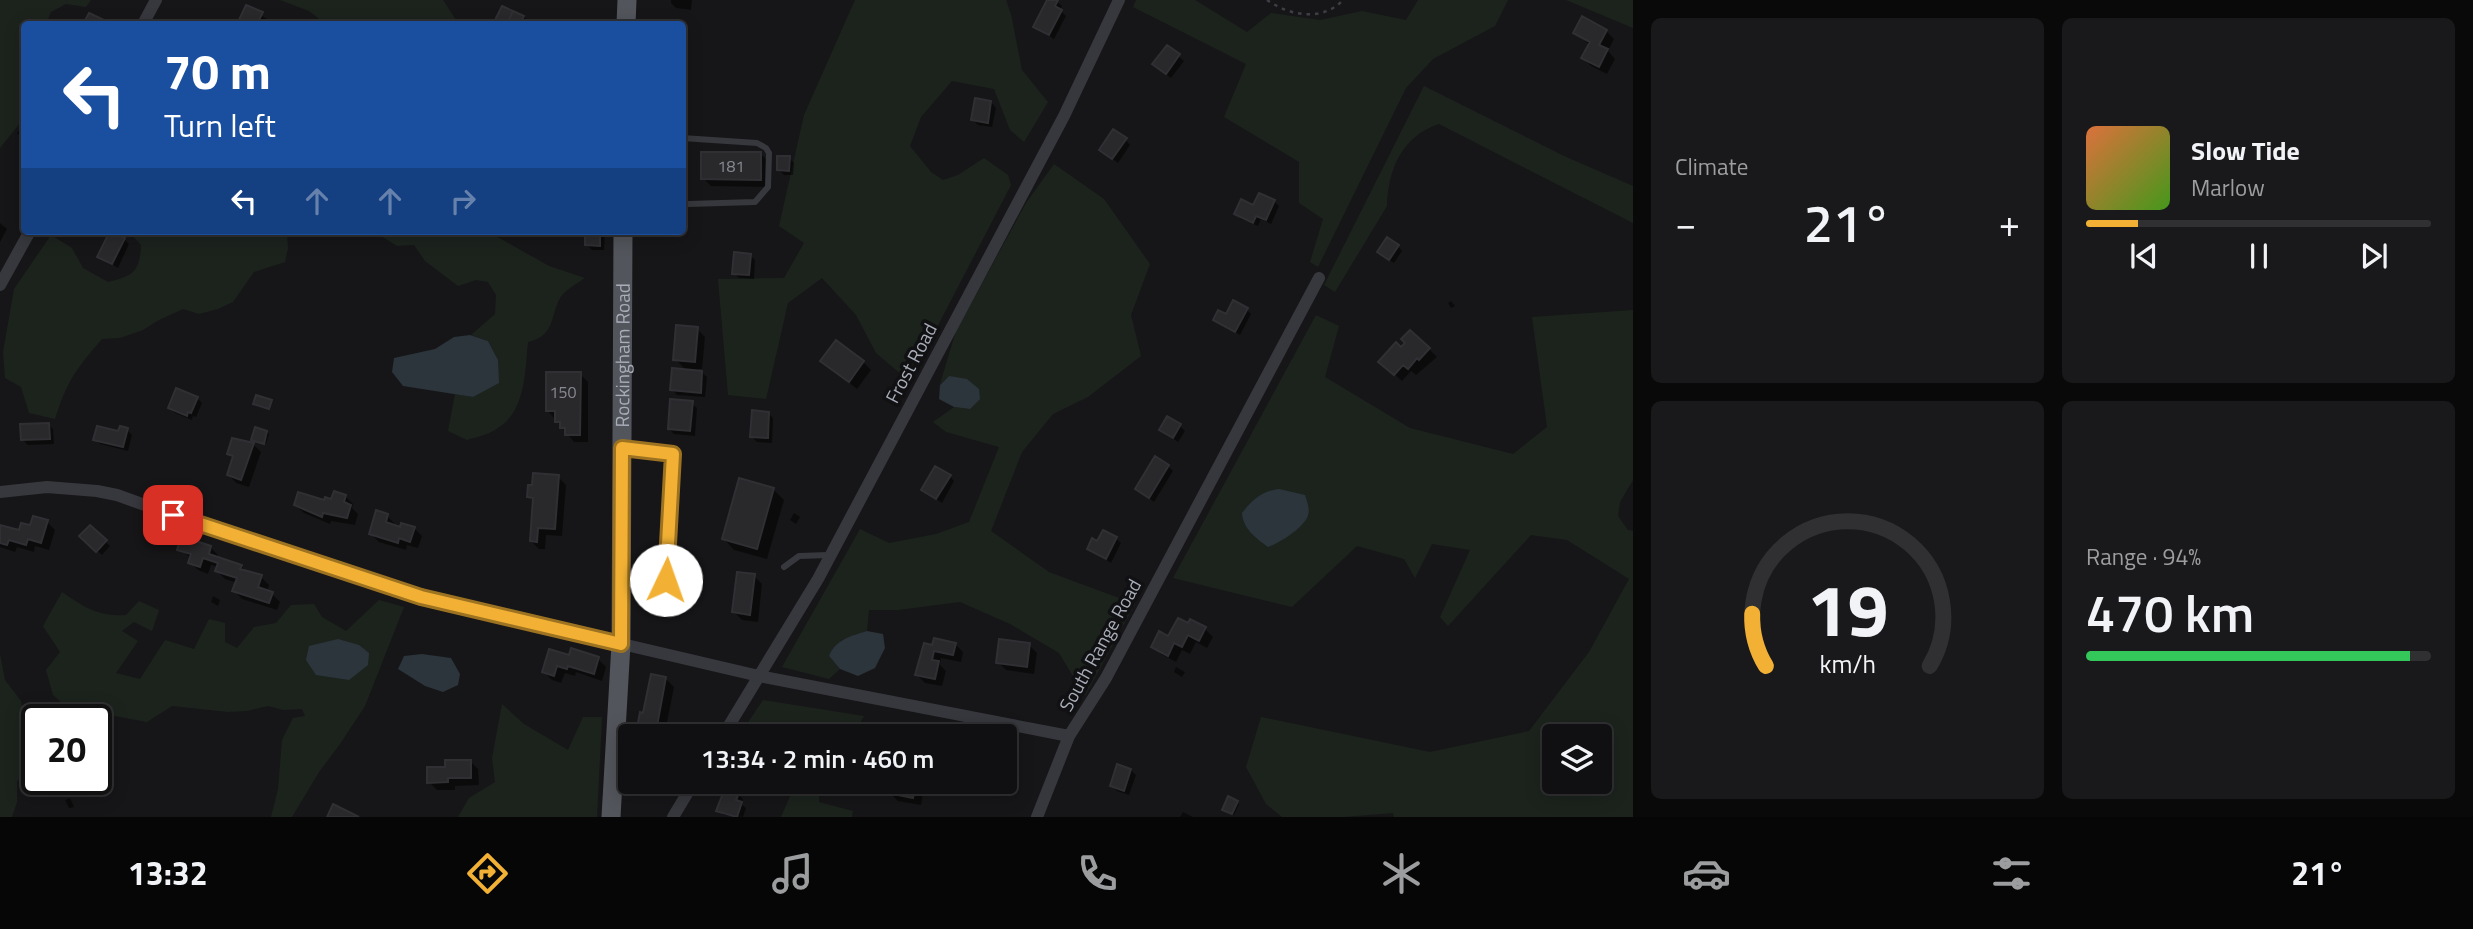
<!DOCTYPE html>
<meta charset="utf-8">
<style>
:root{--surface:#101012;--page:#19191b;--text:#f1f3f6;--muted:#9c9d9f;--line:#303032;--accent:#f2b134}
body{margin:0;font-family:"Titillium Web",sans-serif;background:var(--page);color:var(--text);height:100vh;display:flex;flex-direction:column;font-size:26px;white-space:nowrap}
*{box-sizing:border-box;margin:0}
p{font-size:23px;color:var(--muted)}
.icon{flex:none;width:38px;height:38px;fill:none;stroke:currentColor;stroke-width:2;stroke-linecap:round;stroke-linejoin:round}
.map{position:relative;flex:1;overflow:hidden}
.sheet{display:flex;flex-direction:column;gap:18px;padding:18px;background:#09090a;width:840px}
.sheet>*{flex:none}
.guide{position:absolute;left:21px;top:21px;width:665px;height:214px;border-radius:7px;box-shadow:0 4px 18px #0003,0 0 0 2px var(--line);background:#1a4fa0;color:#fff;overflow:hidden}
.controls{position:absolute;left:1542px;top:724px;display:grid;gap:14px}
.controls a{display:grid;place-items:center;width:70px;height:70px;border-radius:7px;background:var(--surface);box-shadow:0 4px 18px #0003,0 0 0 2px var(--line);font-size:35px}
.speed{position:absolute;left:21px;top:704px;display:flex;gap:14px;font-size:35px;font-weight:700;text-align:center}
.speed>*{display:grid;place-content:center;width:91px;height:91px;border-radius:50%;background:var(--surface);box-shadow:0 4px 18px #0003,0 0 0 2px var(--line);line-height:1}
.speed .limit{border:4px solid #111;border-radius:10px;background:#fff;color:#111}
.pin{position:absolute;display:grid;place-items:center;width:60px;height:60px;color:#fff;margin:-30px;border-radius:14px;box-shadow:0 4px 10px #0006}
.me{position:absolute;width:77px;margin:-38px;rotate:3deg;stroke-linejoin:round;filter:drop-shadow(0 0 5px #0008)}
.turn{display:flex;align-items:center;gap:24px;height:147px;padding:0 28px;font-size:32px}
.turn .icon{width:91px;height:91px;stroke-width:2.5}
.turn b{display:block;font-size:49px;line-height:60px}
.lanes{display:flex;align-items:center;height:66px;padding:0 28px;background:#0003;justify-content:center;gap:35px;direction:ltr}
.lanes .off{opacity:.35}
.big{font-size:52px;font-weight:600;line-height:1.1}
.sheet .card{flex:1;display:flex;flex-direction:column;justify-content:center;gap:10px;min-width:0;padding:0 24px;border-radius:10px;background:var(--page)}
.sheet .dial{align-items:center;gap:0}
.dial svg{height:182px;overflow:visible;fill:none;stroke:var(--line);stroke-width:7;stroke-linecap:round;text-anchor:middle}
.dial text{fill:var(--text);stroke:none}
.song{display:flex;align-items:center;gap:21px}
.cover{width:84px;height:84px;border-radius:10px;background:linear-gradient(135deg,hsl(20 70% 55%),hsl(100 70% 35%))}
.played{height:7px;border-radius:4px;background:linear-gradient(90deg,var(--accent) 15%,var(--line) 15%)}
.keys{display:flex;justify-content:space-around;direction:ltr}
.heat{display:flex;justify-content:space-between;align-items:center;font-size:38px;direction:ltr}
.charge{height:10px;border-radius:5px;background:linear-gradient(90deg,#34c759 94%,var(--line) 0)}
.sheet .tiles{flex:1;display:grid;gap:18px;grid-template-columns:repeat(2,1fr)}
.trip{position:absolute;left:618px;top:724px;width:399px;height:70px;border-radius:7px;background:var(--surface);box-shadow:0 4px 18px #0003,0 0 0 2px var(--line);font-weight:600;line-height:70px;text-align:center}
.menu{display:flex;height:112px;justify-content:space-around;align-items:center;background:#060607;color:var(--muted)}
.menu .icon{width:49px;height:49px}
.menu .on{color:var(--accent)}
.menu b{font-size:32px;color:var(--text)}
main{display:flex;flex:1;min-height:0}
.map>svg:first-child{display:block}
.green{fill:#1c231d;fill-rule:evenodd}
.water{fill:#2c353c}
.shadow{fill:#0007}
.building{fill:#29292c;stroke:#303034;stroke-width:2}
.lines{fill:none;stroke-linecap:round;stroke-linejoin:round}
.path{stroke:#3d3f44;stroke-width:2.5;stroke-dasharray:3.5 5;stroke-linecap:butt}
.lane{stroke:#37383d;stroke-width:6}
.street{stroke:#37383d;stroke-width:12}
.primary{stroke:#53555c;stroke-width:19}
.route-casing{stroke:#9d7322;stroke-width:18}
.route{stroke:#f2b134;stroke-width:12}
.labels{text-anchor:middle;stroke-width:7;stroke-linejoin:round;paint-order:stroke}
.number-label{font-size:16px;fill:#888b94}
.street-label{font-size:19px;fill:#a8adb8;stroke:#111113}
</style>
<main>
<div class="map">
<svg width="1633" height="817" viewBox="0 0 1633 817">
<rect width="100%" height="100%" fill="#161618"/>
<path class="green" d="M0,0H91L86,7L66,4L51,12L46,24H24V118L0,148Z
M280,0H443L458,23L457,24H404L396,21L395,24H321L322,21L309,11Z
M855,0H1006L1011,14L1022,70L1048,102L1024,142L1010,130L994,89L952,81L921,117L910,146L931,172L943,180L958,175L984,158L1008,175L1011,185L909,381L876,353L856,315L822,278L788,303L766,399L728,395L718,279L784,278L804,243L779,226L804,115Z
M1136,0H1195L1247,32L1271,13L1320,20L1362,11L1406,20L1418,0H1508L1495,26L1433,59L1406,88L1318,267L1310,262L1323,219L1299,203V162L1224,117L1246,64L1133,7Z
M1566,0H1633V28Z
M1424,86L1564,156L1633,186V223L1439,124C1402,136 1388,169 1387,206L1335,292L1324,285Z
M1054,164L1104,199L1150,264L1131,315L1141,356L1088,397L1053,414L1022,452L991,531L1049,572L1135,604L1085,696L1059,653L1010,624L960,602L898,610H869L867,631L842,640L829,656L840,669L829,679L782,667L860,529L889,543L936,534L969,522L999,447L946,432L933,422L954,407L970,409L949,376L940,384L956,331L1026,203Z
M128,231C142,231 161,228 174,231C185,234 196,239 206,231H287L288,248L285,262L254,272L233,302L218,309L199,314L183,309L159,320L143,330L120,338L102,339C76,369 67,381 55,419L29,413L21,387L5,378L3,352L14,289L51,235L72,248L83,268L108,282C133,276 140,272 141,245Z
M373,231H487L549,266L585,278C576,284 563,291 559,300C550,319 554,336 528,342C525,370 526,411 498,428C490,434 477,437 467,440L448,431L455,394L473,397L498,360L488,341L471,335L495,314L496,295L488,282L476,280L458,286L425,261L414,245L397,246Z
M1633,310V480L1620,502L1618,516L1628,530L1633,531V817H1394L1393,813L1343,817H1282L1266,804L1246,767L1261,717L1430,752L1529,731L1589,652L1629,579L1567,540L1531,535L1448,626L1440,617L1470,550L1432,544L1415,578L1404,559L1357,546L1292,607L1173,578L1316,315L1339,326L1325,377L1410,428L1513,454L1547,427L1532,317ZM1554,737H1600V782H1554Z
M62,592C84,607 98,617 126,615L139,601L159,610L152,631L134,622L122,631L138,641L116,673L140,679L165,640L194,649L209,619L225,623V642L237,648L254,627L276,623L291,605L314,604L322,617L346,631L379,600L404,607L365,706L340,744L319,772L292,817H271L278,789L282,740L293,718L305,716L302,709L283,710L268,706L247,711L228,712L172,706L147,722L109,715L80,719L53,695L46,670L60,652L43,626Z
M0,654L5,680L21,701L25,727L23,755L26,768L17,782V802L12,817H0Z
M763,700L864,716L852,737H738Z
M502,704L524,724L568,750L583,717H602L597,817H458L469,798L495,782L492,758Z
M718,782H824L819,791V802L853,811L852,817H781L791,794Z"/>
<path class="water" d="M470,335L488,341L498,360L499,383L473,397L403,386L392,372L394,358L435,349L454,337Z
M949,376L967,379L979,389L980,399L970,409L954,407L939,399L940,385Z
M1279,489L1305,495C1307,502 1311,510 1307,518C1300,530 1281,542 1268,547C1256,538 1243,529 1242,513C1252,500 1262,491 1279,489Z
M867,631L883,634L885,648L875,668L858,676L840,669L829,656C836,639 851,636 867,631Z
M338,639L359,645L369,653L368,665L349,680L316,675L306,660L309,646Z
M422,654L451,658L460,674L458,685L443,692L425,686L398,669L404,656Z"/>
<path class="shadow" d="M671,0H692L691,10L676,8L671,3Z
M1048,0L1057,2L1062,6L1060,10L1066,16L1054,39L1035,27Z
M247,7L267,19L264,24H239Z
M503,8L537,24H495Z
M1606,31L1614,39L1608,51L1615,59L1607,74L1591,66L1583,58L1590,45L1575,33Z
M682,37L687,42L683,69H682Z
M1167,47L1184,61L1171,78L1159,69Z
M991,102L996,108L992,127L978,125L973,120Z
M21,128L24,131V140L17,133Z
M1126,140L1130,145L1118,163L1106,154Z
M761,154L769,162L768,187L711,186L703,178Z
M789,158L794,163L793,175H784L779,170Z
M1274,201L1279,206L1271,224L1261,219L1258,226L1241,219L1236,214Z
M0,223L7,229L0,242Z
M586,231H605L604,250H592L587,245Z
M124,239L129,244L118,268L99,256Z
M1398,246L1402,251L1394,263L1384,257Z
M750,255L755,260L754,279L739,278L734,273Z
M1451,301L1455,306L1451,308L1448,303Z
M1246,309L1251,314L1240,335L1215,320Z
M697,329L705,337L702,369H698L707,377L705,397L677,395L672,389L687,371L675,359Z
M1401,349H1429L1437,357L1416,375L1411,371L1402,381L1389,369Z
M822,361L863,362L871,370L857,389Z
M580,374L588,382V442H574L548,411Z
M197,398L202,403L196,417L193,416L192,420L175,413L170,408Z
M692,403L697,408L695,436L674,434L669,429Z
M768,413L773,418L772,443L757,442L752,437Z
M48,424L53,429L54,444L28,445L23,440Z
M1180,426L1185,431L1178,442L1161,430Z
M127,430L132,435L128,451L100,444L95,439Z
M267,432L269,434L266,444L253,440Z
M253,444L261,452L249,487L236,483L229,475L234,459L229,454Z
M1168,466L1173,471L1154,502L1137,489Z
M950,476L954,481L942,503L924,490Z
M558,477L566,485L562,536L546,535L545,549H539L531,541L534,502L529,496Z
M774,490L784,500L767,559L734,550L724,539Z
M345,496L353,504L352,508L358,514L355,525L331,521L330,524L304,513L295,505L333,501Z
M794,513L800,517L796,524L790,520Z
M387,516L395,524L394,527L414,528L422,536L418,548L407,545L406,550L379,542L371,534Z
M47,522L55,530L49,550L35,546L34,552L17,547L15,552L0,547V526L20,533Z
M90,527L110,546L102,555L82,536Z
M1116,538L1121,543L1111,563L1089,549Z
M210,547L218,555L217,559L241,566L248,573L261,577L269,585L267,592L272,594L280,602L277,610L242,599L234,591L237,583L225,579L217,571L219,567L211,565L208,574L198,570L190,562L191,558L179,549Z
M754,576L762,584L758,622L742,620L734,612Z
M213,596L220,600L218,606L211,602Z
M1205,629L1213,637L1207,648L1196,642L1190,654L1182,650L1176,662L1161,654L1153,646L1169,639Z
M955,644L963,652L961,662L941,658L940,665L946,671L942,686L925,683L917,675L934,647Z
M1029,645L1037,653L1034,674L1006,670L998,662Z
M570,657L598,659L606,667L602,681L576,672L575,676L565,673L561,683L552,680L544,672Z
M1176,667L1185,672L1182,677L1174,672Z
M666,679L674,687L664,737H642L638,733L645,715Z
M470,761L478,769L479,785L455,786V790H437L429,782L447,768Z
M1131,770L1136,775L1129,795L1117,791L1112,786Z
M892,782H925L921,805L898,801L890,793Z
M738,794L743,799L741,804L746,808L743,817L724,815L718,810Z
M70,798L74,807L69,808L65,800Z
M1237,802L1239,804L1234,815L1226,812Z
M1183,812L1193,817H1180Z"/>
<path class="building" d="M1047,0H1058L1055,6L1062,10L1049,35L1033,27Z
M246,5L263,12L257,24H237Z
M502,6L513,11L507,24H493Z
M513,11L524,16L520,24H507Z
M89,13L104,20L102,24H83Z
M1582,16L1607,30L1599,45L1608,49L1599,67L1581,58L1590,42L1573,33Z
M1167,45L1180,54L1166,74L1152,64Z
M975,98L991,101L988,123L971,120Z
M1113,129L1127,138L1112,159L1099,150Z
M701,152H761V180L701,179Z
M777,156H790L789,171L777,170Z
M1259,193L1275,200L1266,220L1256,216L1253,223L1234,214L1241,199L1253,205Z
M110,231L125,238L112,264L97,257Z
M585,231H600V246L585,245Z
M1387,237L1399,245L1389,260L1377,252Z
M734,252L751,254L749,275L732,274Z
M1233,300L1248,308L1235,332L1213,320L1218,310L1226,314Z
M676,325L698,327L695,362L673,360Z
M1410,330L1430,348L1419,360L1417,358L1408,369L1403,365L1394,375L1378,362L1396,342L1401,347L1405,343L1401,339Z
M836,340L864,361L849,382L820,361Z
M672,368L702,371L701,393L670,390Z
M546,372H581L580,435H565V428H560V422H555V411H546Z
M176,388L198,397L191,413L188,412L187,416L168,408Z
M256,395L272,400L269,409L253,404Z
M670,399L693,401L690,431L668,429Z
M752,410L769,412L768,438L750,437Z
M1167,416L1181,424L1173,438L1159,430Z
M49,423L50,439L21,440L20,424Z
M97,426L118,431L120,426L128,428L123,447L93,440Z
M255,427L267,431L264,444L251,440Z
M232,438L254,443L241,480L227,475L233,456L227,454Z
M1155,456L1169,465L1149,498L1135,489Z
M935,466L951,475L936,499L921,490Z
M533,473L559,475L555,529L538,528L537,542L530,541L533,498L527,497L528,485H532Z
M739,478L774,488L757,549L722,539Z
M334,491L346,495L344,502L351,505L347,518L323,513L322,517L294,505L298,492L324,500L325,497L331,499Z
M376,510L388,514L386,522L400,527L401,523L415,527L410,542L399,538L398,543L369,534Z
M33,516L48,520L41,543L28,539L26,545L9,540L7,545L0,543V525L19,530L21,523L30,525Z
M90,525L107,540L96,552L79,536Z
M1103,530L1117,537L1106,559L1087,549L1092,538L1097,541Z
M181,536L211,546L209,554L242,565L240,569L262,575L258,587L273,592L269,603L232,591L237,578L215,571L218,563L203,558L200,567L188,563L191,554L177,550Z
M737,572L755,574L750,615L732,612Z
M1178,618L1188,623L1190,619L1206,627L1199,641L1188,635L1182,647L1174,643L1168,656L1151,647L1159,631L1168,636Z
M934,638L956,643L953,655L934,651L932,660L939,661L935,679L915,675L924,643L932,645Z
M999,639L1030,643L1027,667L996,663Z
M571,648L599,657L594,674L568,666L567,669L557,666L554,676L542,672L549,649L569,655Z
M651,674L666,677L655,737L636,733L640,712L643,713Z
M971,726L990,730L988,737H927L929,729L950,734L952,727L970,732Z
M445,760H471V778H448V782L427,783V767H445Z
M1117,764L1131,769L1124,791L1110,786Z
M890,782H916L913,798L888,793Z
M725,788L739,793L736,800L742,802L737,817L716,811Z
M1228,796L1238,801L1232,814L1222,810Z
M333,804L359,817H327Z"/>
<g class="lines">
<path class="path" d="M1267,0C1290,16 1322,22 1343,0"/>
<path class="lane" d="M682,138L757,143L766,148L769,153L768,187L755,202L688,204L682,202
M624,449L673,454L666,580
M784,567L799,556L829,555"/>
<path class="street" d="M143,24L156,0
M0,285L30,231
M0,492L47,487L97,491L117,495L211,529L421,597L759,676L1069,736L1106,678L1319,278
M722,737L818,579L1064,116L1119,0
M673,817L694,782
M1037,817L1069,736"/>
<g class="primary">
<path d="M626,24L627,0"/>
<path id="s1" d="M611,817L621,644L623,231"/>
</g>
</g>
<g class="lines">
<g class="route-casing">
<path id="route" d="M173,515L421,597L621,644L622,448L673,454L666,580"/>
</g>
<use href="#route" class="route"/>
</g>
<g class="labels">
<g class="number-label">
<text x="731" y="172">181</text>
<text x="563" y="398">150</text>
</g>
<g class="street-label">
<text dy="7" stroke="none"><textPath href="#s1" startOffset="462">Rockingham Road</textPath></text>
<text transform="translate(911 363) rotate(-62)" y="7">Frost Road</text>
<text transform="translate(1100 645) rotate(-61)" y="7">South Range Road</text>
</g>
</g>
</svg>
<div class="controls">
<a><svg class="icon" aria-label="layers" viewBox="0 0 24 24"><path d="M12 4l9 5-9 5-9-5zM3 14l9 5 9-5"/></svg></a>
</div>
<div class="speed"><div class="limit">20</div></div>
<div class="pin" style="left:173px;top:515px;background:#d93025"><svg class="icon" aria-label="arrive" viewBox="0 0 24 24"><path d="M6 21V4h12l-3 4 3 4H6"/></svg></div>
<svg class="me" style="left:666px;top:580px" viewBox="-20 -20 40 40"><circle r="19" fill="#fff"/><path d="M0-13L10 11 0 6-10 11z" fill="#f2b134"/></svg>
<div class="trip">13:34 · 2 min · 460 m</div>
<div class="guide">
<div class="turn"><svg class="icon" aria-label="left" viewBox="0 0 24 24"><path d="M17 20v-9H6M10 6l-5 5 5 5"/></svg><div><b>70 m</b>Turn left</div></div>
<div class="lanes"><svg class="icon" aria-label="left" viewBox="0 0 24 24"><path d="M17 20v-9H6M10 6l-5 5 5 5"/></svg><svg class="icon off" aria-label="ahead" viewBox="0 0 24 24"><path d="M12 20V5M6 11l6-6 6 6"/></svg><svg class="icon off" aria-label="ahead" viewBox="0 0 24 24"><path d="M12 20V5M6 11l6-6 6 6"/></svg><svg class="icon off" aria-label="right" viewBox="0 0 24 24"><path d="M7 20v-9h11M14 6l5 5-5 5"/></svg></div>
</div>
</div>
<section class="sheet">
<div class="tiles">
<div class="card"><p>Climate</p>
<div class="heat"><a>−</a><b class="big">21°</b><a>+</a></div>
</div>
<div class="card">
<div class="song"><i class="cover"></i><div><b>Slow Tide</b><p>Marlow</p></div></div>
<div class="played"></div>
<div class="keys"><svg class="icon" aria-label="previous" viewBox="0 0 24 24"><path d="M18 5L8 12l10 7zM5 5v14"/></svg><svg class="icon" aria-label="pause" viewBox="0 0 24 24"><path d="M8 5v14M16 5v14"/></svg><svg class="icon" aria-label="next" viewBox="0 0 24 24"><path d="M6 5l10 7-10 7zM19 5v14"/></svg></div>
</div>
<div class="card dial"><svg viewBox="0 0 100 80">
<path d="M14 69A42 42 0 1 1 86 69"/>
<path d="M14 69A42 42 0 0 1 8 46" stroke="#f2b134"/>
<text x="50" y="56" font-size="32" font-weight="700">19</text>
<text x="50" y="72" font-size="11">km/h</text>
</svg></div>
<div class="card"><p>Range · 94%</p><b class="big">470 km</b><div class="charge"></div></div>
</div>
</section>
</main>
<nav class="menu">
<b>13:32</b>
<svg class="icon on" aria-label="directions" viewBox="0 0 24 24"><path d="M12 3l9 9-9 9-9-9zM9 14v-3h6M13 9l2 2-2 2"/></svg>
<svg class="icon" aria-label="music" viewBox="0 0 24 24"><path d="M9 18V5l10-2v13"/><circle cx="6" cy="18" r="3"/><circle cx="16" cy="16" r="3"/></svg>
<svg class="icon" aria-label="phone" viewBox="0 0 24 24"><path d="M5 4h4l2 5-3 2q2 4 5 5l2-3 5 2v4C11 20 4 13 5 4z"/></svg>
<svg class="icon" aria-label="climate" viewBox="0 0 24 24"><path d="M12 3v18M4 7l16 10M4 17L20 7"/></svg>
<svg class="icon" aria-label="car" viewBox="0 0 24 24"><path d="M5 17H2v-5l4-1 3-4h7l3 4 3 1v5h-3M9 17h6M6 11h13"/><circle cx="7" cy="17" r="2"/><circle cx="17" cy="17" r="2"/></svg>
<svg class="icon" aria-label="filters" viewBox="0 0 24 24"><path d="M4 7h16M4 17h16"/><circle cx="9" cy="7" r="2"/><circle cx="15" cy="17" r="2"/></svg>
<b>21°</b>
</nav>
